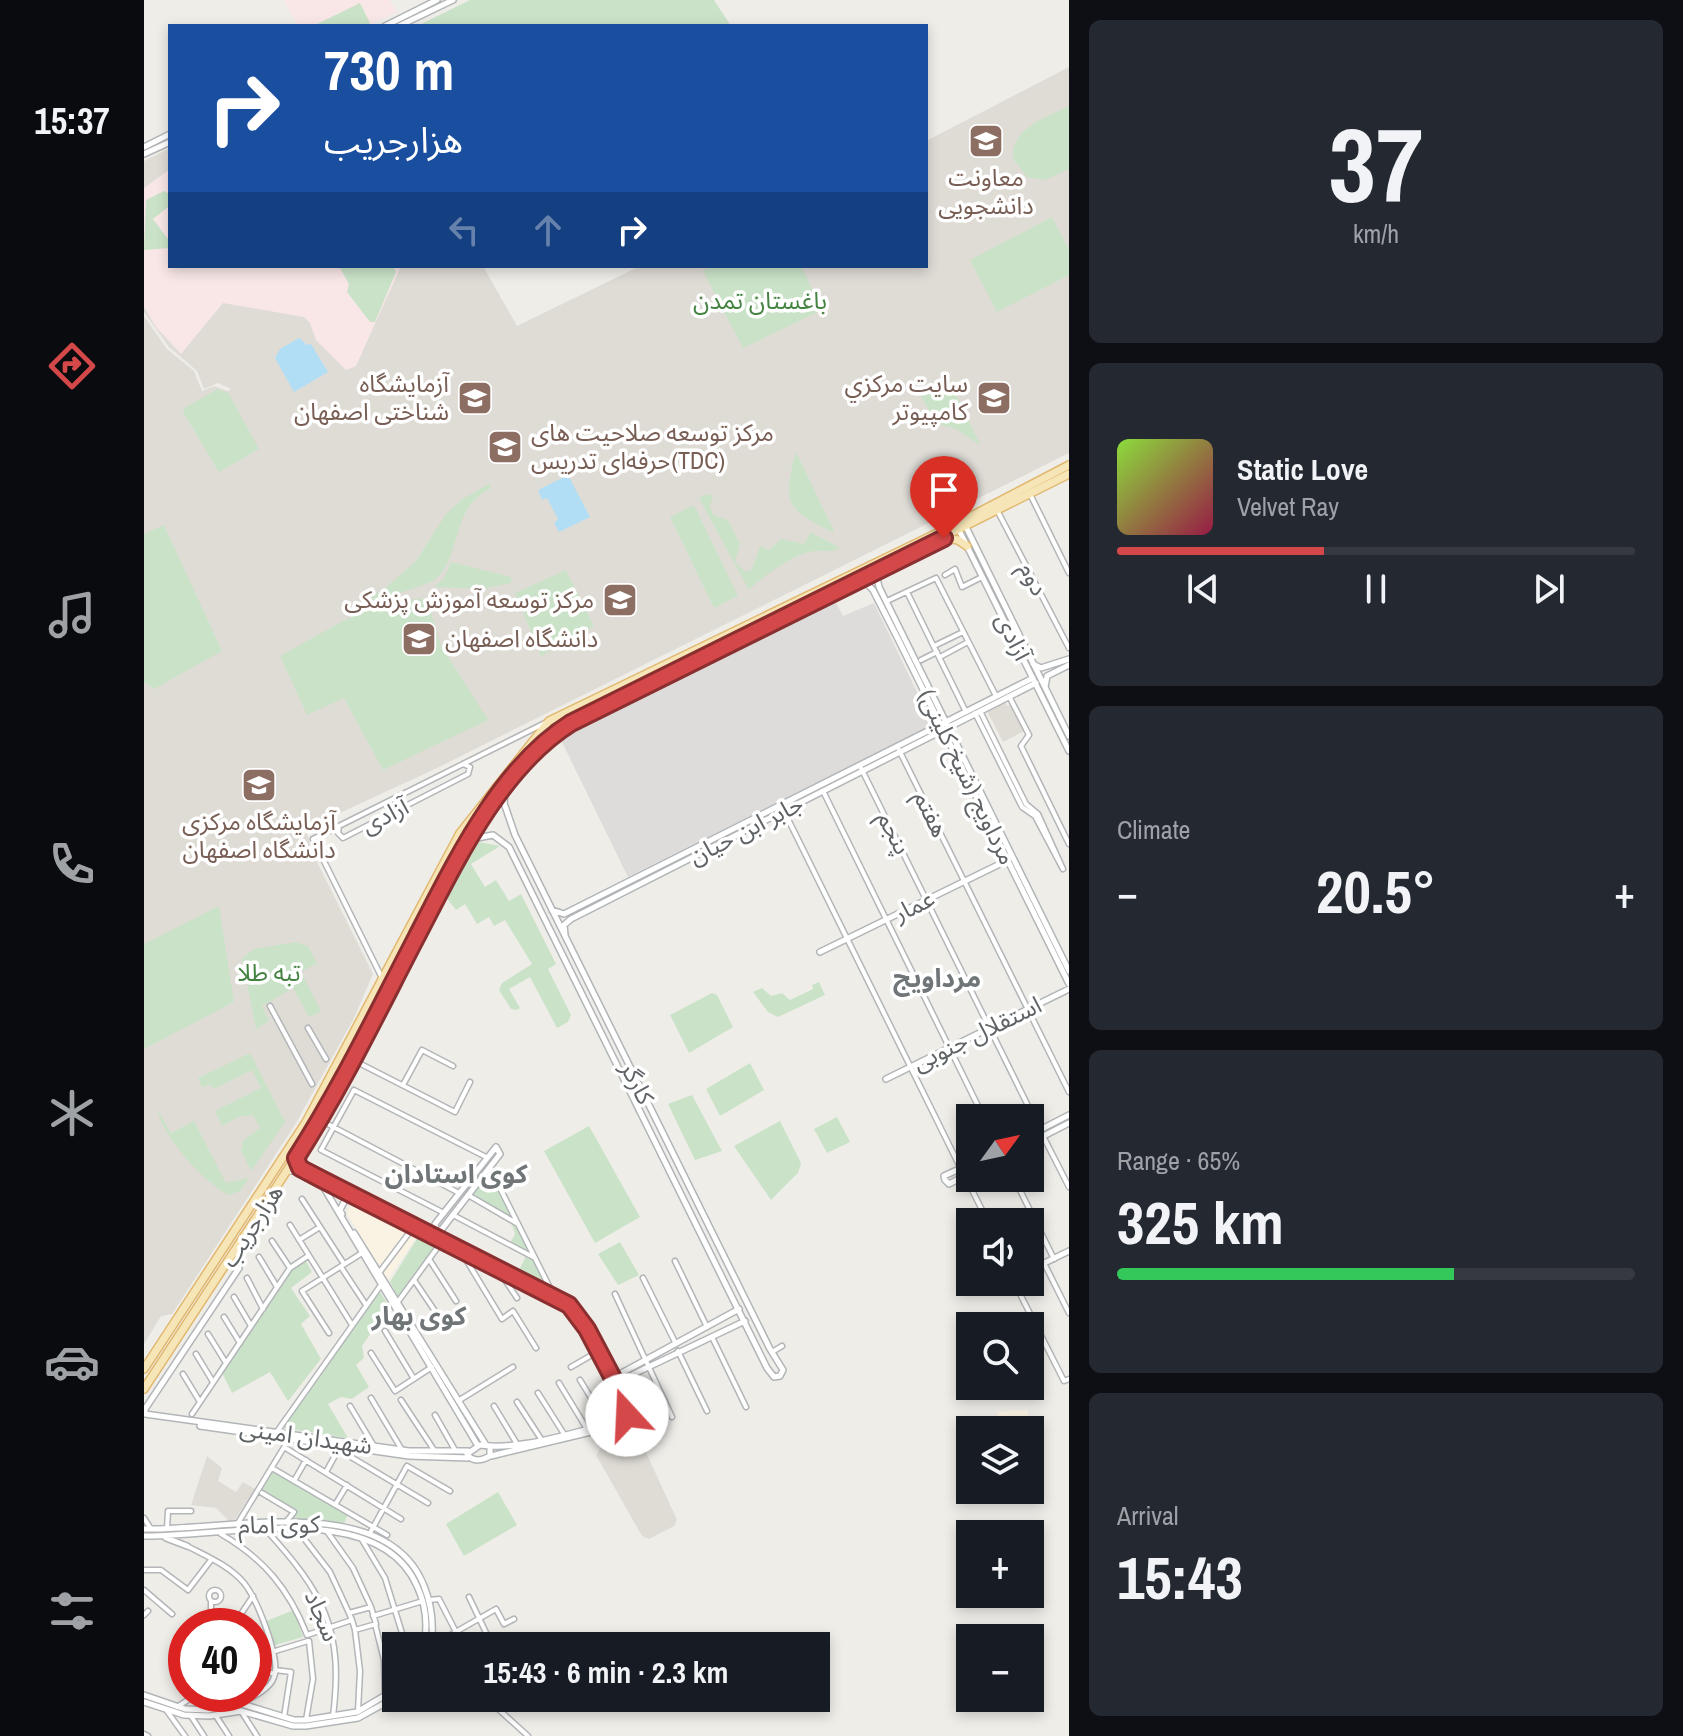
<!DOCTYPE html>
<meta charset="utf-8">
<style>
:root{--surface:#171b24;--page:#242831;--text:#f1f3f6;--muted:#9ea1a6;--line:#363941;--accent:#d5484a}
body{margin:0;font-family:"Archivo Narrow","Noto Sans Arabic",sans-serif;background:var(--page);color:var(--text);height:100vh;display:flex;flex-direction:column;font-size:30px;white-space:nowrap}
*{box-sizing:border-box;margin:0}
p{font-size:26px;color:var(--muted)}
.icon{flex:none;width:44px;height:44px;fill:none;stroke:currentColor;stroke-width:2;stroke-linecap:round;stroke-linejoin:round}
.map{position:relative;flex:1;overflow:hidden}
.side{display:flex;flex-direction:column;gap:20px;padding:20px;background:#0d0f14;width:614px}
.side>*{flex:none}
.top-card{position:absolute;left:24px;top:24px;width:760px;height:244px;border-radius:0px;box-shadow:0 4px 12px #0003;background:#1a4fa0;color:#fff;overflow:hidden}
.needle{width:52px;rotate:57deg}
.tools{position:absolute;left:812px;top:1104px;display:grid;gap:16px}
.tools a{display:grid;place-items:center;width:88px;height:88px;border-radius:0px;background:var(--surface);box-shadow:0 4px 12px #0003;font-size:40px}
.speed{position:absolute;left:24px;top:1608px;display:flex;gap:16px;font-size:40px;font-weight:700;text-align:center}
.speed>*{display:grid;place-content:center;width:104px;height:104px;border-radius:50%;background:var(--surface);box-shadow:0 4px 12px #0003;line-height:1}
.speed .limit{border:12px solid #d22;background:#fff;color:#111}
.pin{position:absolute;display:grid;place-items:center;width:68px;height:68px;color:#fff;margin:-82px -34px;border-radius:50% 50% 50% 0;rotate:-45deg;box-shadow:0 0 8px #0007}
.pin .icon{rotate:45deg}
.me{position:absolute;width:88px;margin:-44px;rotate:340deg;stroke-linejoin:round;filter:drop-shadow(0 0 6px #0008)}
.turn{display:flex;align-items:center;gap:28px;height:168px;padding:0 24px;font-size:36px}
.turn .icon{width:104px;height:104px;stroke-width:2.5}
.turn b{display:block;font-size:56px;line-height:68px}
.lanes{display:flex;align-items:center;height:76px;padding:0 24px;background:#0003;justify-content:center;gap:40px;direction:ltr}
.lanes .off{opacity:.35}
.big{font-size:60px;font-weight:800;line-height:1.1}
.side .tile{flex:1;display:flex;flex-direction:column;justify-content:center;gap:12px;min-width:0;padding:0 28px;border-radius:12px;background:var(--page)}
.side .dial{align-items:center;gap:0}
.dial b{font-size:104px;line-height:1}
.song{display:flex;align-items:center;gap:24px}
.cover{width:96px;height:96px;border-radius:12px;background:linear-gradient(135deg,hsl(90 70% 55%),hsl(340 70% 35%))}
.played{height:8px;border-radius:4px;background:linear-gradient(90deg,var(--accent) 40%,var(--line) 40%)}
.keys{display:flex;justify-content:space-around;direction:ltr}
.heat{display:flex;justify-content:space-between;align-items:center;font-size:44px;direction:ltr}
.charge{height:12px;border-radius:6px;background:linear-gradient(90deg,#34c759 65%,var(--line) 0)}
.trip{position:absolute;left:238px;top:1632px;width:448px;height:80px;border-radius:0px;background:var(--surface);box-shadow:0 4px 12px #0003;font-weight:800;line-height:80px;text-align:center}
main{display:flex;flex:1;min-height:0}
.tabs{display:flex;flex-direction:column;width:144px;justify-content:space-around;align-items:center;background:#090b0e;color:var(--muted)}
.tabs .icon{width:56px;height:56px}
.tabs .active{color:var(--accent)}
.tabs b{font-size:36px;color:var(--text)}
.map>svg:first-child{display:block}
.commercial{fill:#faf2e2}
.industrial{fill:#dedcda}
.education{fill:#dfdcd6}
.medical{fill:#f9e7e7}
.green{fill:#cae3c8}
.water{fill:#b2def5}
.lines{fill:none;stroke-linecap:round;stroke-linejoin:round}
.street-casing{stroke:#b3b5b8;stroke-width:7}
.secondary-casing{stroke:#b2b5b8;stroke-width:8}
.primary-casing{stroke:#e1b76f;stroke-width:10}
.street{stroke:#fff;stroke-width:4}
.secondary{stroke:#fff;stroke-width:5}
.primary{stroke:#f6e6b7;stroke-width:7}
.route-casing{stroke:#8a2f30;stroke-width:20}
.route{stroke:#d5484a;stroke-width:14}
.labels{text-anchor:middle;stroke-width:7;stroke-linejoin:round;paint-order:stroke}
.education-label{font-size:24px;fill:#785e54;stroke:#fff;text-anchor:end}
.park-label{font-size:24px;fill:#448341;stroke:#fff}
.street-label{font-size:24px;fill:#5f6366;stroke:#fff}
.neighbourhood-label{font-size:26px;font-weight:bold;fill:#707578;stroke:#fff}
</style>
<main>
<nav class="tabs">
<b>15:37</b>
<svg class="icon active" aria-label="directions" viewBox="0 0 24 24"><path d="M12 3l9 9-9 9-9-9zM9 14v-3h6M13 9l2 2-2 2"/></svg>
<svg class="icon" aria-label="music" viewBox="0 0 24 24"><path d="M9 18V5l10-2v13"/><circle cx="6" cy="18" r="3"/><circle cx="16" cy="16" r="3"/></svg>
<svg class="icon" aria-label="phone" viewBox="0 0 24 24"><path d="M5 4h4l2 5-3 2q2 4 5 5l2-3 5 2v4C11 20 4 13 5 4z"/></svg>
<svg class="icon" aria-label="climate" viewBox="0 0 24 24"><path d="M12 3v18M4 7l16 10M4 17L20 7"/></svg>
<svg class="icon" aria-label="car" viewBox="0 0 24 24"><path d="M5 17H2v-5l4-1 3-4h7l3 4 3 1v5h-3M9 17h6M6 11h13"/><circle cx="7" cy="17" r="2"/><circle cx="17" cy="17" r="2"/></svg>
<svg class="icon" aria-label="filters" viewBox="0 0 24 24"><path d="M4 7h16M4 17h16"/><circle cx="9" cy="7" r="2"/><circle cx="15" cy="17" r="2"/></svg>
</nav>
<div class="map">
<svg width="925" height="1736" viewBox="0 0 925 1736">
<rect width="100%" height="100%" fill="#efede8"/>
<path class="commercial" d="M208,1203L274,1235L243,1281L203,1213Z
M883,1410L899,1489L869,1494L868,1490H886V1430H856L853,1412Z"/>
<path class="industrial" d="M691,601L699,616L730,603L786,719L785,727L484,877L416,738Z"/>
<path class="education" d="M925,67V453L291,769L161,829L172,860L229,974L210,1018L152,1123L32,1308L28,1314L17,1316L0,1344V316L23,349L50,371L58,391L70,386L84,391L87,389L74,383L60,389L53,371L25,347L0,312V161L26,148V266H339L373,326L496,266H782V141Z
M860,700L863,706L866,705L880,731L859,742L842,709Z
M495,1437L533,1520L530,1526L505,1539L498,1536L452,1455L457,1447Z
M63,1456L78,1468L74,1481L92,1492L99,1482L111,1489L88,1524L72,1508L47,1505Z"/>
<path class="medical" d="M139,0H246L252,12L224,26H155Z
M26,169V266H257L212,366L202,370L172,340L166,323L160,317L79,303L37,354L12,327L0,307V188Z"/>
<path class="green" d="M326,0H570L587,26H273Z
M216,3L226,23L221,26H169Z
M925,106V169L901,180L883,177L869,159C866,128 902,118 925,106Z
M20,191L26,194V210L24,207L9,219L26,242V248L0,250L2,200Z
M908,217L925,250V275L853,312L826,260Z
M195,266L250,268L252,272L231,322H226L203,292L205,284Z
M569,266H657L678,310L599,348L559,271Z
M803,376L837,446L812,429L791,423L775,391Z
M74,389L85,394L115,449L75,472L39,412L40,408Z
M652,452L691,533C642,510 638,505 652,452Z
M345,484L347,488C306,509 319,550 294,577C284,588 238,595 219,605L217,602L240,589L272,561L302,514L320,498Z
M563,494L569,496L566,506L569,515L584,520L596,544L591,562L602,572L608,569L616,546L625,550L637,539L660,544L667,532L696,548C685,554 676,549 665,552C644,557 620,576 605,590L555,498Z
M550,505L594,596L570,608L526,517Z
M20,525L78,651L10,689L0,682V534Z
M307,562L367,577V583L339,589L290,587L300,578Z
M422,570L450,626L397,656L371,593Z
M283,598L296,644L344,720L239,770L200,698L163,715L136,656L199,621L246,601Z
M335,842L356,846L327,864L341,887L352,880L365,901L377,894L412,964L404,969L427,1015L424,1022L413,1028L386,977L365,989L376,1008L373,1010L367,1009L355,990L358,983L388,964L361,920L350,926L345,917L333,924L321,904L312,910L301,896L325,849Z
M75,906L90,1002L0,1049V944Z
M152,942L164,946L173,963L157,972L177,1011L165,1017L149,988L118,1006L125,1021L112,1029L98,958L110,949Z
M675,982L681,995L634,1017L624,1012L609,992L618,988L627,996L638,993L646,1000L669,989L668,985Z
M568,993L573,995L589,1027L545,1053L526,1015Z
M106,1053L141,1122L107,1171L97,1151L99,1141L116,1128L109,1115L94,1117L78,1126L71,1111L117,1088L108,1070L69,1089L66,1085L58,1087L54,1078Z
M606,1063L620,1090L576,1116L562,1089Z
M548,1095L578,1151L551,1160L524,1104Z
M13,1109L27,1133L50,1121L82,1183L105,1178L96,1191L85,1195C59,1182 19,1137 13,1109Z
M693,1117L706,1142L683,1153L670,1129Z
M636,1121L657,1163L654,1173L627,1200L590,1146Z
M445,1126L496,1217L451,1243L400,1151Z
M346,1167L410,1295L372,1276L383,1254L365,1245L371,1234L366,1219L324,1195Z
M274,1237L293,1246L255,1299L246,1282Z
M476,1242L495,1275L474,1285L454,1254Z
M160,1258L168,1272L147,1288L166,1316L157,1324L177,1359L144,1401L126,1372L88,1393L76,1369L149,1265Z
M236,1292L245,1306L218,1346L220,1358L212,1365L225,1387L208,1399L197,1397L184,1404L204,1438L132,1427L229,1294Z
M129,1472L204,1514L199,1526L146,1518V1507L118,1490Z
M354,1492L373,1525L320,1556L302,1524Z
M150,1610L159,1637L131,1645L122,1621Z"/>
<path class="water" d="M155,338L163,345L167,344L184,372L150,392L131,358L136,349Z
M424,475L446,517L415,532L410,523L414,519L403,498L398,500L394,490Z"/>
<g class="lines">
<g class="street-casing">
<path id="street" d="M886,494L925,573
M853,510L925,648
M801,575L811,569L818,587L838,577
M763,592L822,712
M743,601L792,578L852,696
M790,646L819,632
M796,657L824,642
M777,660L793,652
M865,696L885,735L877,746L925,844
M831,713L878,807L891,816L919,869L894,814L882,804L836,711
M755,750L925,1092
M319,764L326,767L324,774L199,838L194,833L195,826L403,722
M716,766L896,1130
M679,791L840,1118
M639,809L817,1169
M195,826L169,839L238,978
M126,1006L168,1084
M164,1028L182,1059
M209,1060L311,1112L326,1082
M259,1085L278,1050L309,1066
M176,1120L315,1193
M899,1136L925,1187
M346,1168L406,1288
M821,1176L844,1222
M870,1178L910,1259
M324,1195L374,1224
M158,1199L200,1264
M300,1213L177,1150L210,1090L342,1157
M309,1215L391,1258
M146,1225L208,1325
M155,1240L176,1227
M128,1241L146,1268
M319,1251L318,1253L358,1319L369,1311L392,1348
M115,1257L133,1287
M285,1259L312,1301
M531,1261L563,1327
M900,1263L925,1313
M197,1267L222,1305
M235,1273L271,1225
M357,1274L373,1298
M103,1278L119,1309
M499,1278L532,1344
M270,1280L297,1320
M870,1282L920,1381L925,1379
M471,1294L528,1417
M90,1297L107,1326
M253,1303L299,1240
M80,1317L96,1343
M241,1331L270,1379
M185,1333L158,1291L218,1253
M64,1334L82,1363
M568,1337L602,1407
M534,1351L563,1411
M628,1352L638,1346
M227,1353L251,1391L288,1367
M52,1354L69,1382
M427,1367L453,1352
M39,1374L56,1402
M436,1380L463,1424
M415,1383L443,1429
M394,1393L420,1434
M227,1398L258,1450
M257,1400L290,1450
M314,1401L369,1367
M373,1402L397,1439
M206,1406L230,1446
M350,1406L373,1444
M48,1414L146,1268L164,1256
M291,1415L311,1450
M132,1433L237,1285
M140,1447L257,1519
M207,1457L284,1503
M128,1468L243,1535
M182,1472L193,1452
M150,1481L162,1460
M118,1493L150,1512L142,1522
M191,1505L203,1485
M0,1518L7,1529
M94,1523L145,1439
M152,1528L186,1572L205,1613
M23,1529L24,1511H47
M122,1530C180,1593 200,1630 189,1716
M182,1530L209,1568L227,1607
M226,1533L263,1466L306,1491
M77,1534C120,1559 145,1589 163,1635
M217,1538L241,1578L262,1646
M43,1546C62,1556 86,1566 100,1583C113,1599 137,1659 130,1677C126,1690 107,1698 96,1703
M0,1570H17L44,1590L67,1560
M65 1596a6 6 0 1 1 12 0a6 6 0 1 1-12 0Z
M0,1590L28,1614
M325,1597L346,1641
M285,1600L295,1599L312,1632
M67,1601V1626
M0,1615L4,1611
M229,1616L279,1601
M231,1624L240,1660L241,1697
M89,1626L109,1596
M211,1630L216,1671L214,1711
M163,1635L208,1620L211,1630L232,1624L227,1607L205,1613L208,1620
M287,1646L352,1609L360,1624L370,1619
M128,1652L164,1641
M110,1669L131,1674
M131,1670L147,1672L140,1717
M298,1698L300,1701
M342,1698L384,1736
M33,1707L50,1696L59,1710
M23,1711L41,1736
M97,1711L113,1736
M47,1716L60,1736
M72,1716L85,1736
M162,1720L169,1679L165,1641
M0,1734L4,1736"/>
</g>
<g class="secondary-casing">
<path id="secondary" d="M241,26L293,0
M255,26L309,0
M0,147L26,134
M0,154L26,142
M821,525L925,736
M813,526L925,751
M735,569L733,578L735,587L925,971
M711,582H721L729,590L755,641L925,984
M889,664L897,668L925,659
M901,687L903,676L925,665
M328,839L349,835L365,847L623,1368L630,1377L636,1376L639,1370L626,1349L371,835L360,803L361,794
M408,910L420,914L889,678
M421,935L420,925L427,919L892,683
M676,952L864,860
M742,1079L925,989
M886,1135L925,1115
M886,1143L925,1123
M352,1147L356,1154L298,1229L292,1231L291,1224Z
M152,1158L156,1168L172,1176
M826,1164L800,1176L801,1180L805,1184L826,1173
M144,1171H156L416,1303L430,1313L452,1353L476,1400L478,1417L469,1423C428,1432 377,1451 336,1445L323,1454C329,1463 339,1460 346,1456V1449
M177,1183L334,1446
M198,1214L196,1210L204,1194
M210,1233L342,1445
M94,1249L95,1268L1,1409V1414L265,1451H324
M886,1270L925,1251
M848,1290L863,1282
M416,1300L435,1316L455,1351
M470,1380L474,1375L595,1309
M468,1381H475L601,1321
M56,1426L265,1456L324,1458
M347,1456L476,1425C491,1409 475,1390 467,1374
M0,1529C81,1531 243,1490 280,1586C288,1606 290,1625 287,1646
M0,1536C77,1538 235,1497 273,1586C282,1605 284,1625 280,1646
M22,1538L43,1546
M0,1695L41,1709L64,1710L98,1704L150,1720H162L213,1712L252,1689
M0,1702L40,1715L65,1716L97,1711L149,1726H162L214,1718L252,1697"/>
</g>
<g class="primary-casing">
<path id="primary" d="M802,538L814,540L823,546
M0,1369L162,1122L316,833L405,721L812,524L925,465
M0,1389L176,1120L322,843L394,748L405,737L427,723L925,474"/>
</g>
<use href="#street" class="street"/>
<use href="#secondary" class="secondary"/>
<use href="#primary" class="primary"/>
</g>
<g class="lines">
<g class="route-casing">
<path id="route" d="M483,1415L482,1403L443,1329L425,1305L177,1179L156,1168L152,1158C197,1088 233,1013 272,938C310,865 355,768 427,723L800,538"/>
</g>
<use href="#route" class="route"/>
</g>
<defs>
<g id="university-square" transform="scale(1.8)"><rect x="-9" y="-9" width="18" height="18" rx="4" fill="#8d6e63" stroke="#fff"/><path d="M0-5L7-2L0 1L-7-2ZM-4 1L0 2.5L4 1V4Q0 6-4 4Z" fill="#fff"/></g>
</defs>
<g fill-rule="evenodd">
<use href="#university-square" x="842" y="141"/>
<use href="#university-square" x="331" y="398"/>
<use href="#university-square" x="850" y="398"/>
<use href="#university-square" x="361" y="447"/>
<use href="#university-square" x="476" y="600"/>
<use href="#university-square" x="275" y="639"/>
<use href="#university-square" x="115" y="785"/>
</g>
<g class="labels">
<g class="education-label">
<text x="842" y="186" text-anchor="middle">معاونت<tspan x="842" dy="28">دانشجویی</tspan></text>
<text x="305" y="392">آزمایشگاه<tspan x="305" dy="28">شناختی اصفهان</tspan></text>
<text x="824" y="392">سايت مرکزي<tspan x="824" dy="28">کامپيوتر</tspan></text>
<text x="387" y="441" text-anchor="start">مرکز توسعه صلاحیت های<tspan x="387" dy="28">حرفه‌ای تدریس(TDC)</tspan></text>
<text x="450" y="608">مرکز توسعه آموزش پزشکی</text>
<text x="301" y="647" text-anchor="start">دانشگاه اصفهان</text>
<text x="115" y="830" text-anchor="middle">آزمایشگاه مرکزی<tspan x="115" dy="28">دانشگاه اصفهان</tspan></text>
</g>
<g class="park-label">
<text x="616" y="309">باغستان تمدن</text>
<text x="125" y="981">تبه طلا</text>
</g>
<g class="street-label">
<text transform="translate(889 579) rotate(62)" y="8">دوم</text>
<text transform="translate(869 637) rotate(64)" y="8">آزادی</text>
<text transform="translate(823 777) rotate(64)" y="8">مرداویج (شیخ کلینی)</text>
<text transform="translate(787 814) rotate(64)" y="8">هفتم</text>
<text transform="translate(241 816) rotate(-27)" y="8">آزادی</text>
<text transform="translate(602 830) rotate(-27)" y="8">جابر ابن حیان</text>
<text transform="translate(750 833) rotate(63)" y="8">پنجم</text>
<text transform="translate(770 906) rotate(-26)" y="8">عمار</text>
<text transform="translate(833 1034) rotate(-26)" y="8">استقلال جنوبی</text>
<text transform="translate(493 1083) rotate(63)" y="8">کارگر</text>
<text transform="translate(108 1226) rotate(-57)" y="8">هزارجریب</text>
<text transform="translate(162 1437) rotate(8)" y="8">شهیدان امینی</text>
<text transform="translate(135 1525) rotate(-1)" y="8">کوی امام</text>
<text transform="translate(178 1616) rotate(67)" y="8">سجاد</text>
</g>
<g class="neighbourhood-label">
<text x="793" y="987">مرداویج</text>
<text x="312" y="1183">کوی استادان</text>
<text x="275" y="1325">کوی بهار</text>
</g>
</g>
</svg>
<div class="tools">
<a><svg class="needle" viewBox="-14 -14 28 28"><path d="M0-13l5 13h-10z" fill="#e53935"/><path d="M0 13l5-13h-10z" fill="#9ea1a6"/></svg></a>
<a><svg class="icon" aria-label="sound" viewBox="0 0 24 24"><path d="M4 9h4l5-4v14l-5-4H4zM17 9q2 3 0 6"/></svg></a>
<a><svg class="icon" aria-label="search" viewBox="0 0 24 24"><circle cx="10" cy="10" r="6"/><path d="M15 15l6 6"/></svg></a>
<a><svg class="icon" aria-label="layers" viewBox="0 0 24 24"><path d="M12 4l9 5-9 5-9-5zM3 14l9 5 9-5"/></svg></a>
<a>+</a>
<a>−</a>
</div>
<div class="speed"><div class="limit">40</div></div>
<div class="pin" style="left:800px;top:538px;background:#d93025"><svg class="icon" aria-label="arrive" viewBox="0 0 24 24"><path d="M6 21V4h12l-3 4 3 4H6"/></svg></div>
<svg class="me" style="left:483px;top:1415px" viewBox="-20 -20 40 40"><circle r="19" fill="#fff"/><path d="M0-13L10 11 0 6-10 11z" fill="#d5484a"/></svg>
<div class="trip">15:43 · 6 min · 2.3 km</div>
<div class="top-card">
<div class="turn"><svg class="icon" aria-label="right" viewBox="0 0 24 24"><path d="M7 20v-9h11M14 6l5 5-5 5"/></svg><div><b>730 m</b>هزارجریب</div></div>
<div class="lanes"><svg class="icon off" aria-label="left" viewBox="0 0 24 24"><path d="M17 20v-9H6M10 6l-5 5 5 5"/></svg><svg class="icon off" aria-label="ahead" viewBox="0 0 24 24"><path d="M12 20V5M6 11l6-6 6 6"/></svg><svg class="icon" aria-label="right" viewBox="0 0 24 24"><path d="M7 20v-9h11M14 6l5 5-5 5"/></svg></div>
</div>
</div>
<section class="side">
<div class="tile dial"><b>37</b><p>km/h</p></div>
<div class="tile">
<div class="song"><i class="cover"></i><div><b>Static Love</b><p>Velvet Ray</p></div></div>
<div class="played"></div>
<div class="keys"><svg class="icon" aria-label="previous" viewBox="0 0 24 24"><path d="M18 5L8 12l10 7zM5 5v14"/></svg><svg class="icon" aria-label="pause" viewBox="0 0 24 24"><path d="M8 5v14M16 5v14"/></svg><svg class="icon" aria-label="next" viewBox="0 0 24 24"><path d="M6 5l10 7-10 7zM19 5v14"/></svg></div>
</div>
<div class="tile"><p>Climate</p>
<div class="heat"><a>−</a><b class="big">20.5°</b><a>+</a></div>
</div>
<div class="tile"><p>Range · 65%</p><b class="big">325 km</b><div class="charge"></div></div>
<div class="tile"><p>Arrival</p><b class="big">15:43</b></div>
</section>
</main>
